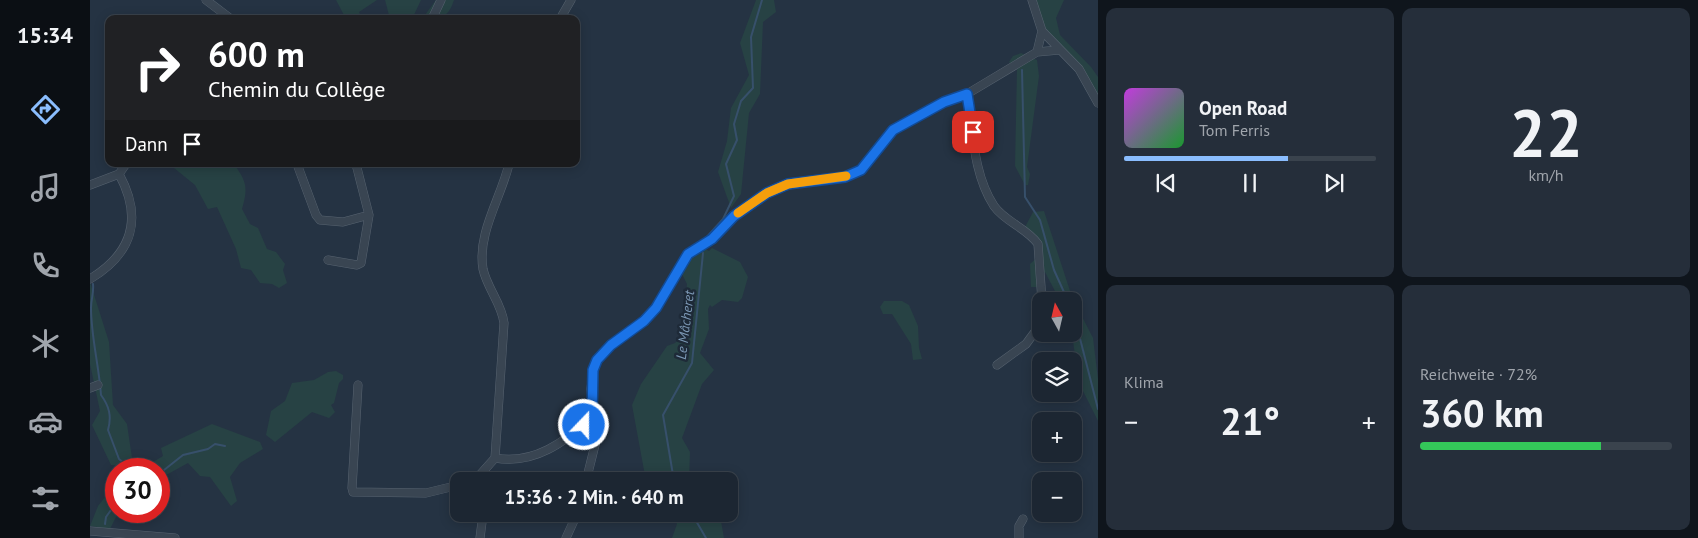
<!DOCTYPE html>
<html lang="de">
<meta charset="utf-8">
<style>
:root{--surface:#1c2632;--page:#252e3a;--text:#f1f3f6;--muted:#a0a5ac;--line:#3a434d;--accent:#8abdfe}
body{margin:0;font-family:"PT Sans",sans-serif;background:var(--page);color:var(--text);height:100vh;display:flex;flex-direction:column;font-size:19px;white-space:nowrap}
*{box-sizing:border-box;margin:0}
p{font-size:16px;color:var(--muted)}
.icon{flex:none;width:28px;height:28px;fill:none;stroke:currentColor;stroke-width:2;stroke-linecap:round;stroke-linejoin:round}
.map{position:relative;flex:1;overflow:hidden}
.details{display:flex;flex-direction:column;gap:8px;padding:8px;background:#0f151c;width:600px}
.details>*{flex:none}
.guide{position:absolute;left:15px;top:15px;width:475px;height:152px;border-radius:10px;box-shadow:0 2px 12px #0003,0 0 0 1px var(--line);background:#202124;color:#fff;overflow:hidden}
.needle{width:32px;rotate:352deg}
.buttons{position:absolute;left:942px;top:292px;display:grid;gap:10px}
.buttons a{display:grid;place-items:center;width:50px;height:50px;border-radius:10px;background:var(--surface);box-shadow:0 2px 12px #0003,0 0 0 1px var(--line);font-size:25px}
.speed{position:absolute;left:15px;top:458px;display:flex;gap:10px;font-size:25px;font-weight:700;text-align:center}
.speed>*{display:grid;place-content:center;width:65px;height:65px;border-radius:50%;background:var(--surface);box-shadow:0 2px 12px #0003,0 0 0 1px var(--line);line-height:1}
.speed .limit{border:8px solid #d22;background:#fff;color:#111}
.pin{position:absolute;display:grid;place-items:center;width:42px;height:42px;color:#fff;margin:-21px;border-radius:10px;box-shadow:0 2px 8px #0006}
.me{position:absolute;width:55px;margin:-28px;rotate:22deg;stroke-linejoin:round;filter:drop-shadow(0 0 4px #0008)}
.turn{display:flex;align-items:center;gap:18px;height:105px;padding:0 20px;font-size:22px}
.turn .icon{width:65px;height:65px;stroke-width:2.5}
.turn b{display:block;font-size:35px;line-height:42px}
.then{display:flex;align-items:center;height:48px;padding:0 20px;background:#0003;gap:10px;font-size:19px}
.big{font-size:38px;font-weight:700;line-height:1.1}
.details .widget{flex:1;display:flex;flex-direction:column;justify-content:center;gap:8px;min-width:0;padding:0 18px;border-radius:10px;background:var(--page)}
.details .dial{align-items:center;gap:0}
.dial b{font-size:65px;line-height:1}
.song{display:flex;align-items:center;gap:15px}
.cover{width:60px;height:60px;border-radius:8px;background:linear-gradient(135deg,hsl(290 70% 55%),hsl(130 70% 35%))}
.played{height:5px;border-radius:2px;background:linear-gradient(90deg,var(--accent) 65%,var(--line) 65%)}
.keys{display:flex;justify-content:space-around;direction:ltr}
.heat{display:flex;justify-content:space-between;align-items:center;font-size:28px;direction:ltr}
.charge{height:8px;border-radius:4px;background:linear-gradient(90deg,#34c759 72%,var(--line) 0)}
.details .tiles{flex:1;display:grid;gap:8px;grid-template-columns:repeat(2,1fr)}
.trip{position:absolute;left:360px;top:472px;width:288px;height:50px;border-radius:10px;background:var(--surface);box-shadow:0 2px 12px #0003,0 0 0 1px var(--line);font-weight:700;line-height:50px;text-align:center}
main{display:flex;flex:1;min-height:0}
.menu{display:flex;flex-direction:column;width:90px;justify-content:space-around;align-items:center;background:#0b0f14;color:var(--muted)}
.menu .icon{width:35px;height:35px}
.menu .on{color:var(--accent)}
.menu b{font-size:22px;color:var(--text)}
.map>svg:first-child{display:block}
.green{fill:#274244}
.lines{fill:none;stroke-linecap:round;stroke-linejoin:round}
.stream{stroke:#37506b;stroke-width:2}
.minor-casing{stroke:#576370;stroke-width:9}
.minor{stroke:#394552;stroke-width:8}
.route-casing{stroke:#114b97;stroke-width:12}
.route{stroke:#1a73e8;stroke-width:9}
.slow{stroke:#f59e0b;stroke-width:9}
.labels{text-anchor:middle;stroke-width:5;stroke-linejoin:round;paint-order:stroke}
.water-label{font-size:14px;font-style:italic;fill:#7c98b5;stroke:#1e2a38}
</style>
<main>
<nav class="menu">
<b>15:34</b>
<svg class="icon on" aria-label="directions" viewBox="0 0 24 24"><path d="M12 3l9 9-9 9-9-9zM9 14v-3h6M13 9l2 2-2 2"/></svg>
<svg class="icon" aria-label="music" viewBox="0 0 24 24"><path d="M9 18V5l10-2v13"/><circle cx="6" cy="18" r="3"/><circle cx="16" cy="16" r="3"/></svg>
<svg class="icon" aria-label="phone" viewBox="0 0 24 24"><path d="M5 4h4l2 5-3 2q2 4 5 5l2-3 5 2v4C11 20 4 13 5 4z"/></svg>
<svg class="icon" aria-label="climate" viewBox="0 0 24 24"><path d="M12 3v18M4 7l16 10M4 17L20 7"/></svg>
<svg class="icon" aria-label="car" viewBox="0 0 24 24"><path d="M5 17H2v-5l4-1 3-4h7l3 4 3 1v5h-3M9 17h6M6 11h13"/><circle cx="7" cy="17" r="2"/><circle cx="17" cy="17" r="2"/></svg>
<svg class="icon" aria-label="filters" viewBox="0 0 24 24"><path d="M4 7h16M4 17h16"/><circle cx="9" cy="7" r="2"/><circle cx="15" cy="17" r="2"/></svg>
</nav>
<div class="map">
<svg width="1008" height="538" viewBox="0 0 1008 538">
<rect width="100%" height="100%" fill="#253343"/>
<path class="green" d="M246,0H287L269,12L272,19H256Z
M295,0H331L322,19H300Z
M346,0H364C358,19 350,19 332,19Z
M666,0H684L686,12L673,22L670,94L659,113L651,194L641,208L628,172L637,141L641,108L659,75L650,43Z
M943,0H974L966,18L970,35L1001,67L1008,77V99L954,29Z
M931,53L947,60L949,76L937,167L940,174L938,185H935L925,166L927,69L919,62L923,56Z
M83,164H144C157,182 158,188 152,209L160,224L168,228L177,249L186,252L195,264L193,270L197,283L189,288L182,284L170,283L161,270L151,268L146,249L127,207L118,209L105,185L84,168Z
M954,211L982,297L1003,338L1008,379V421L989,383L982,334H984V301H968L966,293L955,272L948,287H941L940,264L950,255L948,241L934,229L943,212Z
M611,247L619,251L622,248L650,262L658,277L652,298L648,302L632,300L622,307L620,305L618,309L619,329L610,353L624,370L612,384L592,438L600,452L599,481H556L542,405L551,384L577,346L585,343L597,331L594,313L597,284L590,270L597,258Z
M0,282L19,342L23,405L37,424L42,458L30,466L21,465L2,425L10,411L0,364Z
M794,301H812L819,305L828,326L829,348L832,359L823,360L821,344L802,314H793L790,307Z
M246,371L253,375V379L249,383L244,403L241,405L245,412L239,418L222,412L185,442L176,435L181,411L195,401L202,383L224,380L238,372Z
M122,424L170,442L173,449L150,463L140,477L147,501L141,506L120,477L110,476L98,463L69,479V469H37L43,461L58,465L73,456L71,448Z
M26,483V511H29L20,529L0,526L8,506Z
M582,514H624L631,521L634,538H582L587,524Z"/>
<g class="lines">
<path class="stream" d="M932,70L935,197L950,220L964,270L978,301
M614,240L633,219L644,196L636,164L647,140L644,124L651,101L663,88L661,37L672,0
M3,284C4,293 1,299 1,308C1,336 9,366 11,395C19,406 22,416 18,430L29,459L41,469
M984,315L1008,409
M69,474L93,455L118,449L125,444L135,446
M584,481L573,415L602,363L613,253
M602,514L616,538
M15,524L16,517L26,503"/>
<g class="minor-casing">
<path id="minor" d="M116,0L141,19
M342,19L351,0
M470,19L481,0
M952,31L989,69L1008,103
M947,52L969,50
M877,94C883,131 883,174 904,206C915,222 937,228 948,244L952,301
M207,164L226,215L230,220L253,222L279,215
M0,185L29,174L36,164
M238,260L267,265L271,263L279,215L266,164
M0,279C43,253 53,218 29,174
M907,365L936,344L947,329L951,314
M268,385L262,488L263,492L336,493L369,485
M0,388L8,385
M405,458L414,323C412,304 397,288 393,269C387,233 411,198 419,164
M378,481L388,477L405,458C444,465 475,442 502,417
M496,481L506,441L501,389L503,370L507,359L521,345L554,321L566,308L598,254L623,239L644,216L677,193L698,185L755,177L771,170L803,130L854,102L877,94L947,52L952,31L942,0
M0,531L85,538
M390,538L393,514
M476,538L487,514
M929,538V526L933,519"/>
</g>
<use href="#minor" class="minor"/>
</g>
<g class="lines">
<g class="route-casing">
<path id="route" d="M494,425L502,417L503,370L507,360L521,345L554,321L566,308L598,254L622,239L644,216L677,193L698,184L755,177L771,170L803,130L854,102L877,94L883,132"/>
</g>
<use href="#route" class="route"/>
<path class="slow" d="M648,213L677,193L698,184L756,176"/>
</g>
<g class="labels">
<g class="water-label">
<text transform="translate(595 325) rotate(-83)" y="5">Le Mâcheret</text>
</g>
</g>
</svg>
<div class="buttons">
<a><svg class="needle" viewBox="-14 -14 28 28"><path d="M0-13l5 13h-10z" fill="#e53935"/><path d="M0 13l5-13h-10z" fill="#a0a5ac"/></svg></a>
<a><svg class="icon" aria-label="layers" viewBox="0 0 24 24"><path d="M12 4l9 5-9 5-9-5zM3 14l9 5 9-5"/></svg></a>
<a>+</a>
<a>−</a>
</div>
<div class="speed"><div class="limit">30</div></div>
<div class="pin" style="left:883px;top:132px;background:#d93025"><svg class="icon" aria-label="arrive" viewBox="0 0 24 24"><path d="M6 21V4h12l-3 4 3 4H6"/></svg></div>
<svg class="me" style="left:494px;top:425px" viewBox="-20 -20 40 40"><circle r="17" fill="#1a73e8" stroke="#fff" stroke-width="3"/><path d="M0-11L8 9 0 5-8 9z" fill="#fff"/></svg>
<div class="trip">15:36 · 2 Min. · 640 m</div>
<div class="guide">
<div class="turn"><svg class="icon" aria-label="right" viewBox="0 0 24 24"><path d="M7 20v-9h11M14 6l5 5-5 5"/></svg><div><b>600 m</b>Chemin du Collège</div></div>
<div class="then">Dann<svg class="icon" aria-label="arrive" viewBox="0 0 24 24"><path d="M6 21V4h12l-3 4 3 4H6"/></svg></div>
</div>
</div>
<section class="details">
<div class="tiles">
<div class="widget">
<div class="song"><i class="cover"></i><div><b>Open Road</b><p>Tom Ferris</p></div></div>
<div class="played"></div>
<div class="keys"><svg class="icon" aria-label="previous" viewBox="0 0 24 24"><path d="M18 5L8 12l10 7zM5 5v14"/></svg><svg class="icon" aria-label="pause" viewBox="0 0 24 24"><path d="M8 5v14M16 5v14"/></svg><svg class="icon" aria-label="next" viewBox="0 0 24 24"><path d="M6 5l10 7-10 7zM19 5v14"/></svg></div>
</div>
<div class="widget dial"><b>22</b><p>km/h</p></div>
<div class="widget"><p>Klima</p>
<div class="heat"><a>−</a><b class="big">21°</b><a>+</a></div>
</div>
<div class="widget"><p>Reichweite · 72%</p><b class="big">360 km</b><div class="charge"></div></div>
</div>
</section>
</main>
